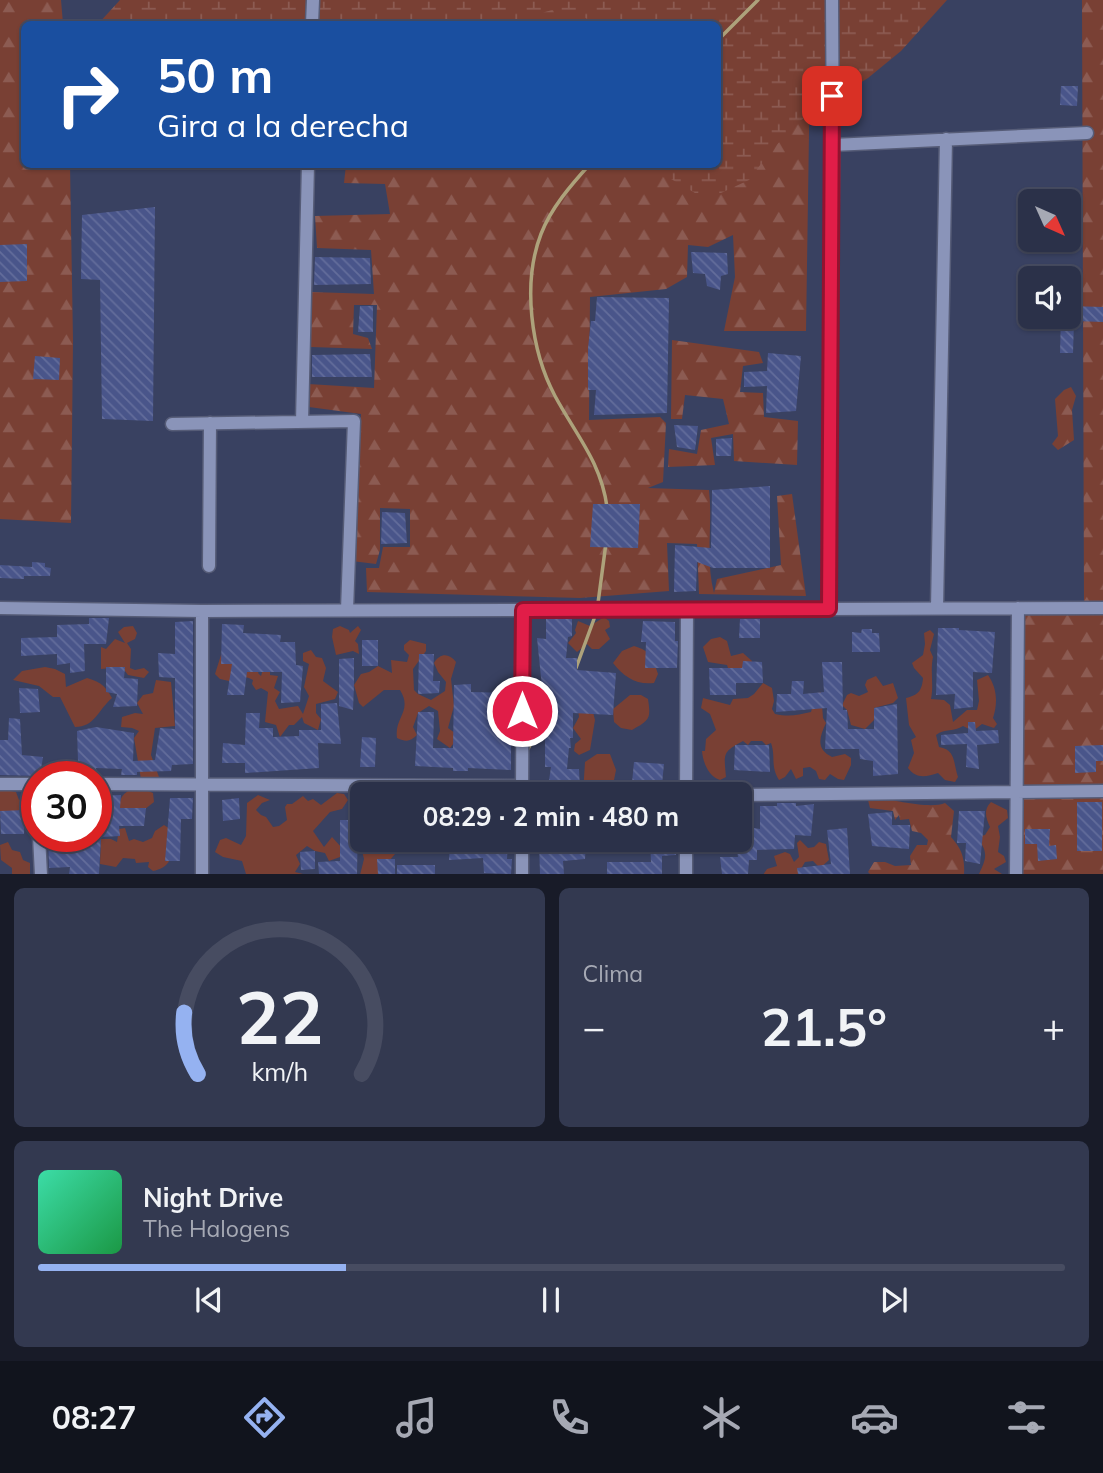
<!DOCTYPE html>
<html lang="es">
<meta charset="utf-8">
<style>
:root{--surface:#2b3149;--page:#333950;--text:#f1f3f6;--muted:#a6a9b4;--line:#474c61;--accent:#95b2f1}
body{margin:0;font-family:Mulish,sans-serif;background:var(--page);color:var(--text);height:100vh;display:flex;flex-direction:column;font-size:26px;white-space:nowrap}
*{box-sizing:border-box;margin:0}
p{font-size:23px;color:var(--muted)}
.icon{flex:none;width:38px;height:38px;fill:none;stroke:currentColor;stroke-width:2;stroke-linecap:round;stroke-linejoin:round}
.map{position:relative;height:874px;overflow:hidden}
.sheet{display:flex;flex-direction:column;gap:14px;padding:14px;background:#181b28;flex:1}
.sheet>*{flex:none}
.hud{position:absolute;left:21px;top:21px;width:700px;height:147px;border-radius:10px;box-shadow:0 2px 5px #0004,0 0 0 2px var(--line);background:#1a4fa0;color:#fff;overflow:hidden}
.needle{width:46px;rotate:135deg}
.fabs{position:absolute;left:1018px;top:189px;display:grid;gap:14px}
.fabs a{display:grid;place-items:center;width:63px;height:63px;border-radius:10px;background:var(--surface);box-shadow:0 2px 5px #0004,0 0 0 2px var(--line);font-size:35px}
.speed{position:absolute;left:21px;top:761px;display:flex;gap:14px;font-size:35px;font-weight:700;text-align:center}
.speed>*{display:grid;place-content:center;width:91px;height:91px;border-radius:50%;background:var(--surface);box-shadow:0 2px 5px #0004,0 0 0 2px var(--line);line-height:1}
.speed .limit{border:10px solid #d22;background:#fff;color:#111}
.pin{position:absolute;display:grid;place-items:center;width:60px;height:60px;color:#fff;margin:-30px;border-radius:14px;box-shadow:0 4px 10px #0006}
.me{position:absolute;width:77px;margin:-38px;rotate:0deg;stroke-linejoin:round;filter:drop-shadow(0 0 5px #0008)}
.turn{display:flex;align-items:center;gap:24px;height:147px;padding:0 21px;font-size:32px}
.turn .icon{width:91px;height:91px;stroke-width:2.5}
.turn b{display:block;font-size:49px;line-height:60px}
.big{font-size:52px;font-weight:700;line-height:1.1}
.sheet .widget{flex:1;display:flex;flex-direction:column;justify-content:center;gap:10px;min-width:0;padding:0 24px;border-radius:10px;background:var(--page)}
.sheet .dial{align-items:center;gap:0}
.dial svg{height:182px;overflow:visible;fill:none;stroke:var(--line);stroke-width:7;stroke-linecap:round;text-anchor:middle}
.dial text{fill:var(--text);stroke:none}
.song{display:flex;align-items:center;gap:21px}
.cover{width:84px;height:84px;border-radius:10px;background:linear-gradient(135deg,hsl(160 70% 55%),hsl(140 70% 35%))}
.played{height:7px;border-radius:4px;background:linear-gradient(90deg,var(--accent) 30%,var(--line) 30%)}
.keys{display:flex;justify-content:space-around;direction:ltr}
.heat{display:flex;justify-content:space-between;align-items:center;font-size:38px;direction:ltr}
.sheet .tiles{flex:1;display:grid;gap:14px;grid-template-columns:1fr 1fr}
.widget:last-child{grid-column:span 2}
.trip{position:absolute;left:350px;top:782px;width:402px;height:70px;border-radius:10px;background:var(--surface);box-shadow:0 2px 5px #0004,0 0 0 2px var(--line);font-weight:700;line-height:70px;text-align:center}
.menu{display:flex;height:112px;justify-content:space-around;align-items:center;background:#11141d;color:var(--muted)}
.menu .icon{width:49px;height:49px}
.menu .active{color:var(--accent)}
.menu b{font-size:32px;color:var(--text)}
.map>svg:first-child{display:block}
.green{fill:#794034}
.forest{fill:url(#forest-firs)}
.wetland{fill:url(#wetland-marsh)}
.lines{fill:none;stroke-linecap:round;stroke-linejoin:round}
.stream{stroke:#ada27b;stroke-width:3.5}
.building{fill:url(#building-back-hatch)}
.minor-casing{stroke:#565c77;stroke-width:15}
.minor{stroke:#8a94b9;stroke-width:12}
.route-casing{stroke:#92132f;stroke-width:18}
.route{stroke:#e11d48;stroke-width:12}
</style>
<div class="map">
<svg width="1103" height="875" viewBox="0 0 1103 875">
<defs>
<pattern id="forest-firs" width="22" height="20" patternUnits="userSpaceOnUse" patternTransform="scale(1.75)"><rect width="22" height="20" fill="#794034"/><path d="M5 1l3.5 6h-7zM16 11l3.5 6h-7z" fill="#8c5b52"/></pattern>
<pattern id="wetland-marsh" width="20" height="14" patternUnits="userSpaceOnUse" patternTransform="scale(1.75)"><rect width="20" height="14" fill="#794034"/><path d="M1 5h8M5 5V1M11 12h8M15 12V8" fill="none" stroke="#8c5b52"/></pattern>
<pattern id="building-back-hatch" width="6" height="6" patternUnits="userSpaceOnUse" patternTransform="scale(1.75)"><rect width="6" height="6" fill="#49558a"/><path d="M-1 5l2 2M0 0l6 6M5-1l2 2" fill="none" stroke="#636d9b"/></pattern>
</defs>
<rect width="100%" height="100%" fill="#394161"/>
<path class="green" d="M604,617L609,621L610,627L605,630L610,639L599,649H592L587,644L577,652L568,643L576,633L575,630L578,621L590,626Z
M133,626L137,633L135,639L127,643L131,649L130,668L135,670L144,668L149,672L144,678L128,675L122,667L101,669V647L106,649L115,639L125,643L118,632L124,627Z
M340,626L349,630L350,633L358,626L361,630L355,641L358,644L359,654L353,651L336,655L332,637L333,629Z
M930,630L934,634L930,650L933,657C930,671 934,685 931,699L944,700L950,705L953,722L967,710H977L979,701L977,680L988,675C997,688 998,703 993,718L997,724L994,728L982,724L973,731L963,726C954,732 945,728 936,735L939,747C956,750 953,762 958,777L955,782L945,780L938,773C926,777 916,779 908,768L914,753L911,740L916,737L909,725L906,698C919,695 922,690 923,678L914,668L912,663L923,655L925,644L924,633Z
M720,637L727,641L731,656L743,653L752,661L751,670L728,668L727,665L708,662L703,647L711,639Z
M410,640L426,644V651L413,669L414,690L418,694L431,700L445,691L446,682L438,672L434,663C440,653 449,653 456,662L451,679L454,706L448,728L459,736L450,748L437,739L440,731L438,711L429,706L418,713L413,727L417,735C410,742 406,742 397,738C394,717 413,711 400,690H384L363,707L359,703L354,685L361,674L369,672L378,666L392,673L391,660L407,662L409,655L404,650V645Z
M634,646C651,651 653,658 658,674L654,683C636,685 624,677 613,663L622,651Z
M228,649L262,666L258,673L261,676L264,666L270,668V675L278,676L274,688L280,692L275,701L279,709L298,706L303,714L309,696L304,687L309,664L303,661V653L311,650L316,657L322,658L326,668L323,681L338,692L335,699L316,704V713L321,719L318,730L304,723L302,717L294,725H289L280,737L276,725L265,722L268,692L261,688L256,690L252,684L253,680C244,675 238,676 229,681L220,679L215,674L221,655Z
M45,667L55,669L65,674L66,687L87,678C100,682 105,685 112,698C98,710 95,727 75,727L60,697H53L39,686L13,680L22,671Z
M876,676L883,686L893,683L898,698L893,703L874,708V720L865,729L851,725L847,710L842,705L847,695L851,693L859,696L868,692L865,685L867,680Z
M156,680L171,682L175,726L155,728L151,755L159,777L153,781L141,779L134,738L139,731L132,728L121,727L122,717L135,713L143,714L137,703L143,695L153,693Z
M763,683L772,688L774,701L772,709L775,714C789,717 798,715 811,712L816,694L821,692L823,718L826,723C819,738 816,749 832,757L845,754L851,758V765L844,780L838,779L830,774L825,780L819,779L816,771L810,767L803,768V776L796,779L791,769L785,777L779,780C770,766 776,757 771,743L766,745L762,741H751L748,745L743,741C722,752 724,754 726,777L720,780C708,776 703,762 702,751H705L706,739L716,730L710,714L701,708L703,698L730,705L733,699L748,698L754,694Z
M630,695H641L648,699C651,719 650,720 632,730L621,728L614,722L613,709Z
M577,701L592,708L595,720L590,750L579,755L574,751L575,744L581,739L573,728L579,717Z
M597,754H610L616,770L614,780L635,794H583L585,762Z
M0,789L16,792L19,800L31,796L34,802L31,808L35,813L31,816L27,817L26,808L21,807C15,816 11,818 0,816Z
M130,790H146L153,793L154,802L140,813L119,821C119,808 117,796 130,790Z
M337,793L344,794L348,800L342,809L330,812L313,831L324,847L332,837L342,848L340,857L329,861L325,853L315,851L307,846L296,855L300,864L295,872L303,874H246L242,861L223,857L215,852L220,840L226,838L241,845L246,836L247,803L258,795L270,800L262,803L256,810L261,815L266,817L273,827L279,826L287,820L285,807L287,804H292L303,796L308,801L313,799L321,805Z
M991,802L1007,810L1008,818L998,826L1000,837L998,852L1004,856L1006,862L994,869L1002,874H979C987,857 988,852 977,837L985,835L990,827C986,818 983,810 991,802Z
M164,825L170,829C171,849 177,866 153,871L148,867L149,862L136,863L135,859L123,858L116,867L100,864L101,839H111L117,842L119,829L125,828L129,841L134,839L143,842L152,838L155,831Z
M366,840H383L380,846L389,845L395,854L378,874L360,875L364,859L362,851H366Z
M800,840L808,848L814,847L819,842L826,844L829,860L820,868L813,861L805,862L798,874L763,875L767,869L777,866L774,856L785,852L790,854L794,862L799,857L797,843Z
M8,842L12,850L20,852L23,860L30,863V874H12V868L1,860L0,845Z"/>
<path class="forest" d="M0,0H61L63,24H24V164L70,165L73,341L71,523L0,519Z
M318,0H811L806,331H724L735,277L733,235L708,247L688,245L687,277L666,289L590,297L589,420L660,417L666,423L663,482L648,488L709,490C713,524 705,559 714,593L717,579L781,565L777,496L792,494L806,596L699,594L697,544L667,543L669,591L580,598L367,592L366,568H379L383,547H410V509L380,508V550L376,564L352,561L361,414L309,407L308,384L374,388L377,305H354L353,334L368,338L372,349L311,347V292L374,294L371,250L317,248L315,216L390,214L385,184L344,183L346,165L718,164V24H319Z
M1082,0H1103V874L1016,875L1018,608L1084,607Z
M672,340L759,352L763,363L743,366L740,392L763,393L764,417L798,421L797,465L734,461L733,434L711,438L715,465L668,467L669,449L697,454L701,430L729,424L723,399L685,395L682,419H671Z
M1071,387L1076,396L1072,410L1074,440L1058,450L1052,444L1058,436L1055,399L1064,390Z
M880,797C894,801 932,809 945,803L954,811L951,837C962,849 965,859 964,874H870L868,872L874,862H885L895,866L911,865L910,856L917,845H927L928,840L921,833L912,831L909,819L900,820L899,815L895,820L893,811L870,808L868,800Z"/>
<path class="wetland" d="M120,0H947L901,51L868,78L798,122L769,153L749,180L721,193H695L647,165L718,164V24H594C584,14 559,6 545,12C538,15 532,20 525,24H98Z"/>
<g class="lines">
<path class="stream" d="M718,40L758,0
M590,164C571,185 551,208 541,234C522,283 531,351 555,396C576,435 601,462 607,507
M598,603L606,543
M576,668L594,619
M528,749L552,707"/>
</g>
<path class="building" d="M1061,86H1078L1077,106L1060,105Z
M155,207L153,421L102,419L100,280L81,279L82,215Z
M27,244V281L0,282V245Z
M691,252L727,253L728,274L721,276L720,290L707,286L705,274L693,273Z
M315,257L370,258L371,284L314,285Z
M597,297L669,298L667,413L594,415L596,390H588V348L591,321H595Z
M360,306H373V332H358Z
M1069,306L1103,307V322L1074,321L1073,353H1060L1061,317H1069Z
M768,353L801,356L796,411L766,413L767,386L744,387V372L767,371Z
M370,354L372,377H312V355Z
M35,356L60,358L59,380L33,379Z
M674,425L698,426L695,450L677,447Z
M732,438L731,456H716V439Z
M770,486V568H713L697,562L696,591L674,592L675,545L711,548L712,490Z
M593,504H640L638,548L590,547Z
M382,512L405,513L407,543L381,544Z
M32,562L45,563V567L51,568L50,576H24V579L0,578V565L32,567Z
M89,618H109L106,644H84L85,671L70,673V663L57,665V654L21,656V638L57,637V625L89,624Z
M546,619H572V636L568,637L566,658H577V670L616,673L613,715L573,713V738H570L571,748H569L567,769H579L580,790H575L574,794H547L551,767H545V739L549,711H544V687H542L537,638L546,639Z
M740,619H760V638H739Z
M193,621V764L172,765L171,771L137,772V775H121L122,769L96,768L97,775L74,776L78,761L77,731L96,727L134,733L133,761L155,760L160,728L175,729V678L159,677L158,653L175,654V622Z
M643,621L675,622V641H678L677,668H645L646,642H641Z
M222,624L244,625L243,633L281,635L280,642H295L296,665L303,666L300,702L281,703L282,672H247L244,695H227L232,664H221Z
M938,628H959V630L995,632L992,673L973,672V707L954,709L955,694L936,695Z
M862,629H872V633H879L880,652H852V632L861,633Z
M362,640H378V666H362Z
M419,654H434L433,681H440L439,693L418,694Z
M354,658V685L353,710L339,706V659Z
M743,661L762,662L763,683H736V695H710L709,668H742Z
M822,662H842L843,710H847L848,729H874V708L897,704L898,774L873,776V761L860,759L859,749H825L827,708L776,712L777,694H791L792,681H804L803,694L824,692Z
M106,667H125L124,678L138,679L137,706L113,707L117,694L106,692Z
M471,684V692L510,693L508,726L511,727V770L468,768V771H453V768L415,766L418,712H434L433,748H453L454,685Z
M19,688L38,689L40,712L20,713Z
M337,703L341,744L318,743L319,768L245,773V763H222L223,743L245,745L246,713H260L259,728H273V737L299,736V730H321V704Z
M9,718L20,719L22,755L43,757L40,776L0,775V740H8Z
M968,722H975L976,731L998,730L999,743L977,745L979,769L966,767L967,744L941,745V735L968,733Z
M362,737L376,738L375,767H360Z
M735,745H769L770,772L734,770Z
M1103,745V761H1096V772L1075,773V746Z
M634,762L664,764L662,784L632,783Z
M121,795L120,808H146L144,826H119L120,836L101,837L99,874H69L70,867L49,868L48,836H96V796Z
M170,798H193L192,819H181L180,861H165Z
M239,798L240,819L223,821L222,800Z
M1077,802H1102V851H1077Z
M777,803H796V806L814,804L811,836L795,835L794,849L757,850V860H749L748,874H722L720,857H738L735,840H740V826L760,829V806H777Z
M25,810L24,834H1L0,811Z
M959,811H985L980,864L965,861L966,843H957Z
M892,812V825H910L909,849L872,846L868,814Z
M340,820H358L357,874H319L318,862L340,861Z
M847,828L850,874H798L797,868L831,864L827,830Z
M1025,829H1050L1049,846L1056,845L1057,859L1038,861L1037,844H1025Z
M475,840H508L507,859H512L511,874L484,873L483,858L449,860L450,845H476Z
M544,840L586,842L585,859L563,861L564,874H540L539,843H544Z
M650,840H677L676,855L662,856V874H607V862H651Z
M315,851V869L301,870L300,852Z
M377,859H395V874H378Z
M397,865H435V874H397Z"/>
<g class="lines">
<g class="minor-casing">
<path id="minor" d="M312,24L313,0
M833,145L1087,133
M302,422L308,164
M172,424L354,421L347,610
M209,566L210,423
M0,608L202,611L1103,608
M937,608L946,139
M829,609L833,154L832,0
M0,784H37
M96,784L522,786
M522,794L523,610
M686,794L687,610
M740,795L1103,791
M39,836L41,875
M522,840V875
M686,840V875
M202,875V611
M1016,875L1018,608"/>
</g>
<use href="#minor" class="minor"/>
</g>
<g class="lines">
<g class="route-casing">
<path id="route" d="M522,711L523,610L829,609L832,96"/>
</g>
<use href="#route" class="route"/>
</g>
</svg>
<div class="fabs">
<a><svg class="needle" viewBox="-14 -14 28 28"><path d="M0-13l5 13h-10z" fill="#e53935"/><path d="M0 13l5-13h-10z" fill="#a6a9b4"/></svg></a>
<a><svg class="icon" aria-label="sound" viewBox="0 0 24 24"><path d="M4 9h4l5-4v14l-5-4H4zM17 9q2 3 0 6"/></svg></a>
</div>
<div class="speed"><div class="limit">30</div></div>
<div class="pin" style="left:832px;top:96px;background:#d93025"><svg class="icon" aria-label="arrive" viewBox="0 0 24 24"><path d="M6 21V4h12l-3 4 3 4H6"/></svg></div>
<svg class="me" style="left:522px;top:711px" viewBox="-20 -20 40 40"><circle r="17" fill="#e11d48" stroke="#fff" stroke-width="3"/><path d="M0-11L8 9 0 5-8 9z" fill="#fff"/></svg>
<div class="trip">08:29 · 2 min · 480 m</div>
<div class="hud">
<div class="turn"><svg class="icon" aria-label="right" viewBox="0 0 24 24"><path d="M7 20v-9h11M14 6l5 5-5 5"/></svg><div><b>50 m</b>Gira a la derecha</div></div>
</div>
</div>
<section class="sheet">
<div class="tiles">
<div class="widget dial"><svg viewBox="0 0 100 80">
<path d="M14 69A42 42 0 1 1 86 69"/>
<path d="M14 69A42 42 0 0 1 8 42" stroke="#95b2f1"/>
<text x="50" y="56" font-size="32" font-weight="700">22</text>
<text x="50" y="72" font-size="11">km/h</text>
</svg></div>
<div class="widget"><p>Clima</p>
<div class="heat"><a>−</a><b class="big">21.5°</b><a>+</a></div>
</div>
<div class="widget">
<div class="song"><i class="cover"></i><div><b>Night Drive</b><p>The Halogens</p></div></div>
<div class="played"></div>
<div class="keys"><svg class="icon" aria-label="previous" viewBox="0 0 24 24"><path d="M18 5L8 12l10 7zM5 5v14"/></svg><svg class="icon" aria-label="pause" viewBox="0 0 24 24"><path d="M8 5v14M16 5v14"/></svg><svg class="icon" aria-label="next" viewBox="0 0 24 24"><path d="M6 5l10 7-10 7zM19 5v14"/></svg></div>
</div>
</div>
</section>
<nav class="menu">
<b>08:27</b>
<svg class="icon active" aria-label="directions" viewBox="0 0 24 24"><path d="M12 3l9 9-9 9-9-9zM9 14v-3h6M13 9l2 2-2 2"/></svg>
<svg class="icon" aria-label="music" viewBox="0 0 24 24"><path d="M9 18V5l10-2v13"/><circle cx="6" cy="18" r="3"/><circle cx="16" cy="16" r="3"/></svg>
<svg class="icon" aria-label="phone" viewBox="0 0 24 24"><path d="M5 4h4l2 5-3 2q2 4 5 5l2-3 5 2v4C11 20 4 13 5 4z"/></svg>
<svg class="icon" aria-label="climate" viewBox="0 0 24 24"><path d="M12 3v18M4 7l16 10M4 17L20 7"/></svg>
<svg class="icon" aria-label="car" viewBox="0 0 24 24"><path d="M5 17H2v-5l4-1 3-4h7l3 4 3 1v5h-3M9 17h6M6 11h13"/><circle cx="7" cy="17" r="2"/><circle cx="17" cy="17" r="2"/></svg>
<svg class="icon" aria-label="filters" viewBox="0 0 24 24"><path d="M4 7h16M4 17h16"/><circle cx="9" cy="7" r="2"/><circle cx="15" cy="17" r="2"/></svg>
</nav>
